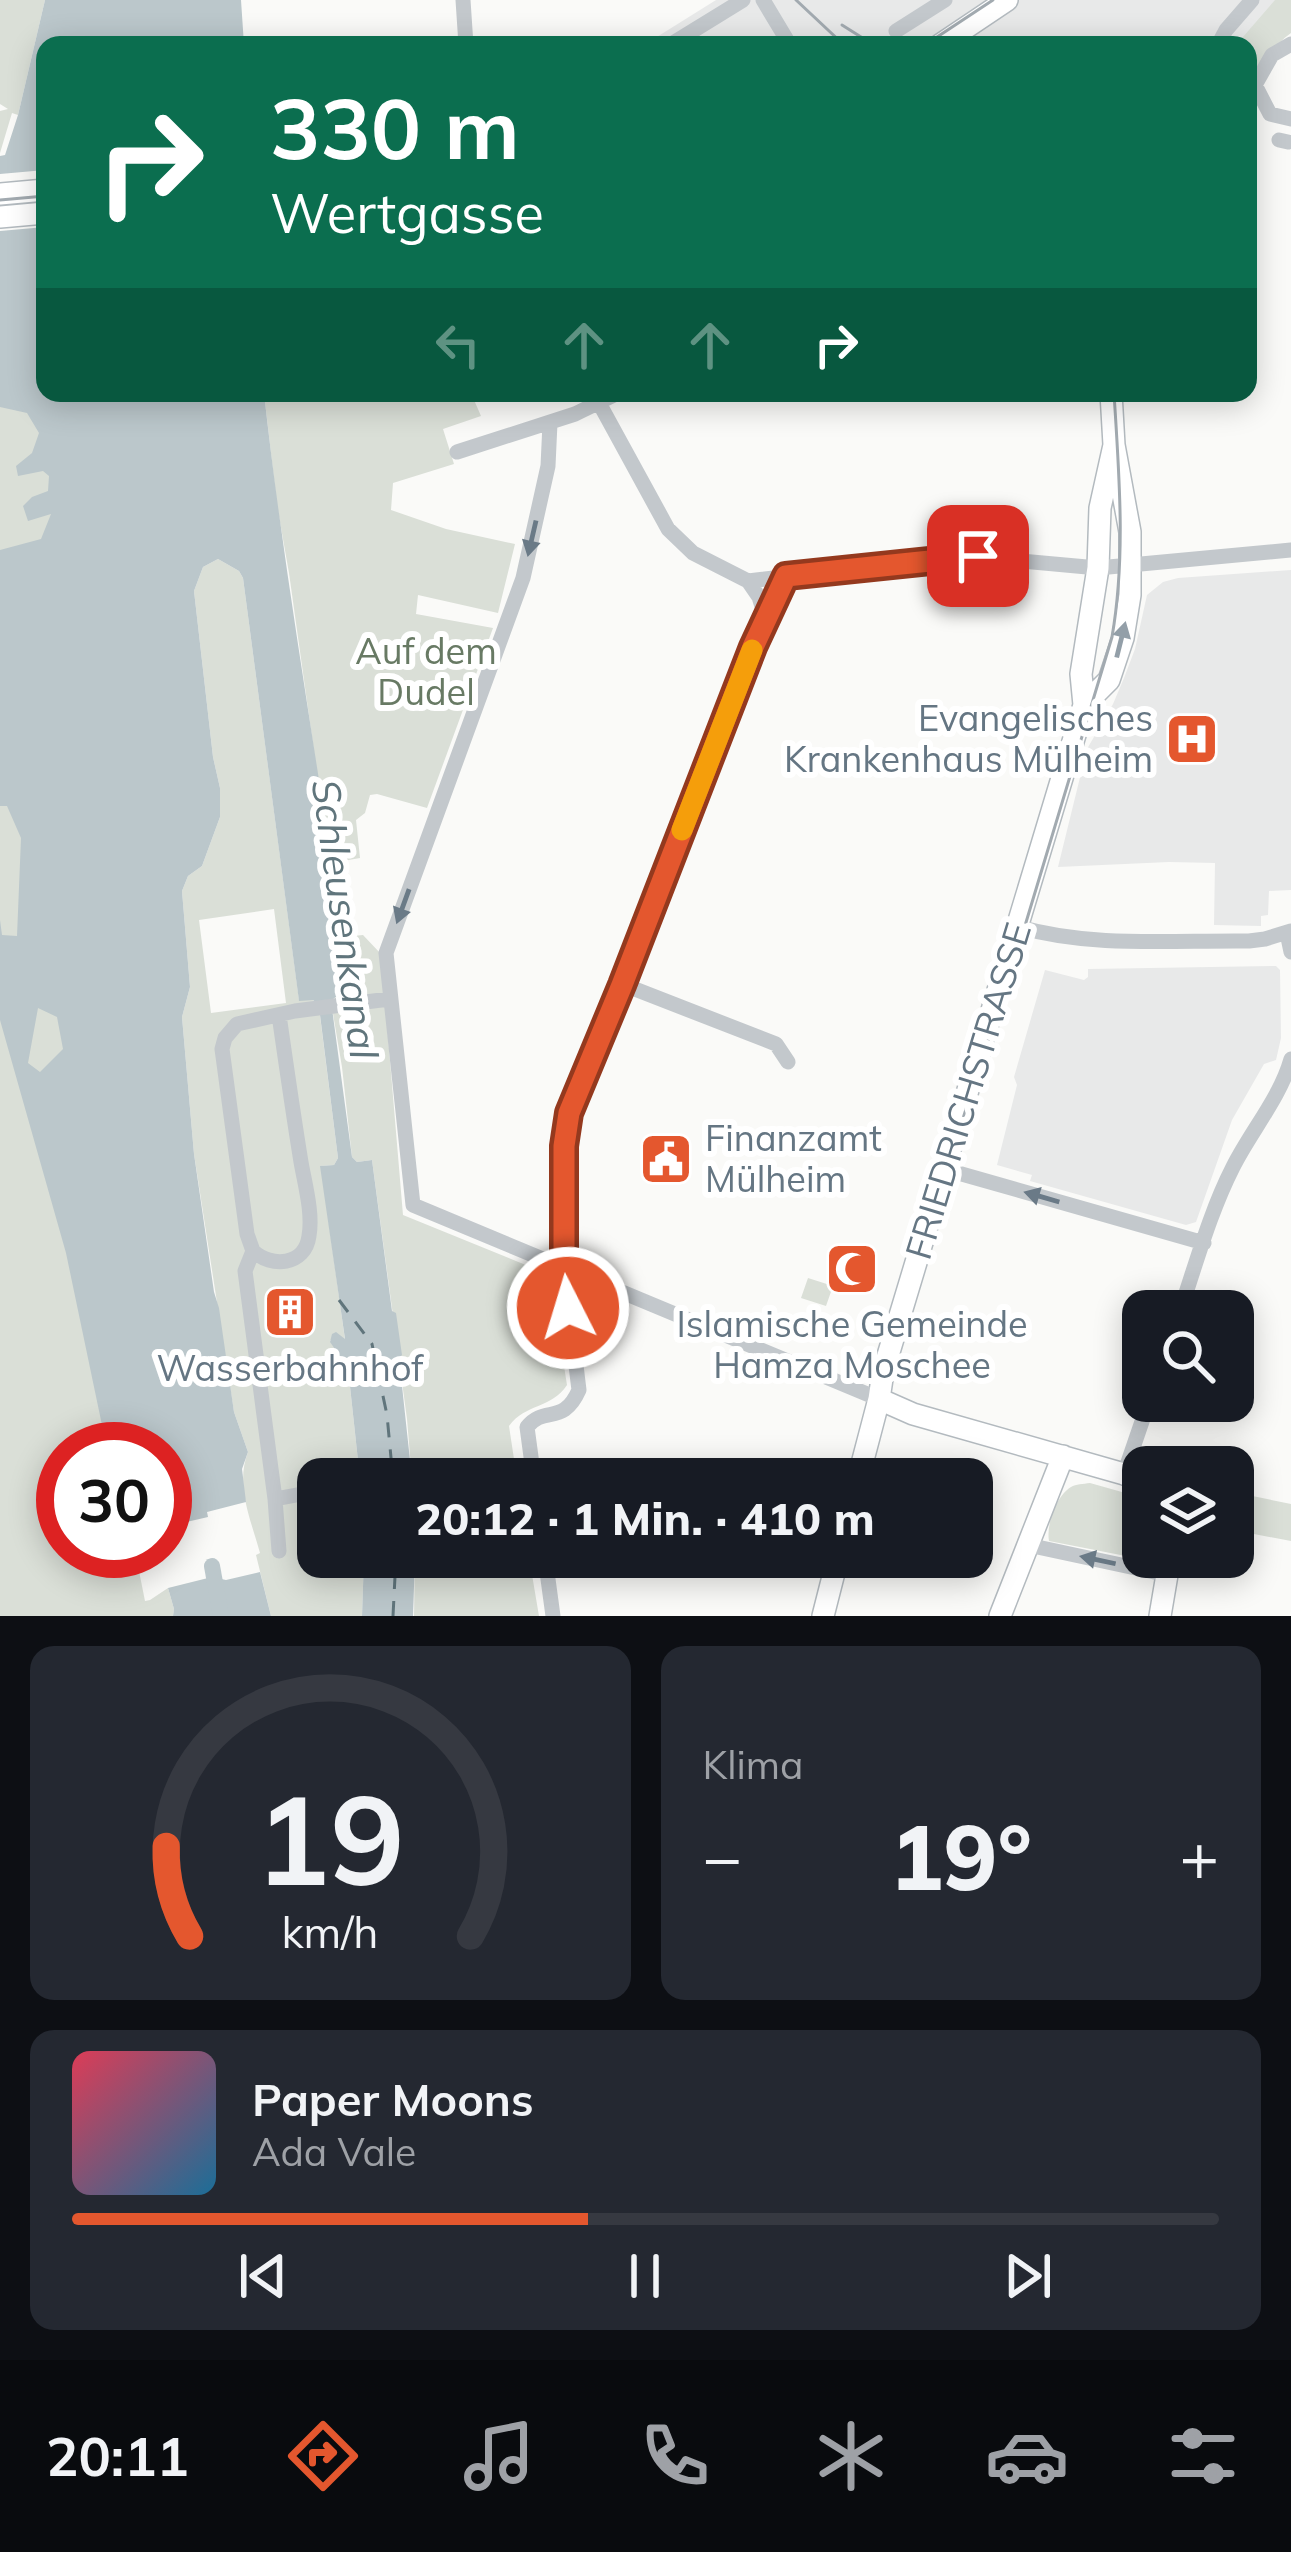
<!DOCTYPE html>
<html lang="de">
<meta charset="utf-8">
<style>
:root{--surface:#171b24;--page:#242831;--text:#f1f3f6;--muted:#9ea1a6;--line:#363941;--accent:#e4572e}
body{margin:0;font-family:Mulish,sans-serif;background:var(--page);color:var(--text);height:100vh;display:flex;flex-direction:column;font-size:45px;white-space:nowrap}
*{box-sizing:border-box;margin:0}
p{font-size:39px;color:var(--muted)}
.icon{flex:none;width:66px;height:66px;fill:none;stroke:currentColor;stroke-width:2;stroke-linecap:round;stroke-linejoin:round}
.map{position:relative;height:1616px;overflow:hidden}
.drawer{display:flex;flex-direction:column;gap:30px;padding:30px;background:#0d0f14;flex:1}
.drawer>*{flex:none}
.hud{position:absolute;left:36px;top:36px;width:1221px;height:366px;border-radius:24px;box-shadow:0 6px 30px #0003;background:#0b6e4f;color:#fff;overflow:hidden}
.tools{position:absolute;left:1122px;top:1290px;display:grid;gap:24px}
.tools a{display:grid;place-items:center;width:132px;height:132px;border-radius:24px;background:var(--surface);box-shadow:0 6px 30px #0003;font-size:60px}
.speed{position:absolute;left:36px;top:1422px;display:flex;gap:24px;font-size:60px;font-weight:700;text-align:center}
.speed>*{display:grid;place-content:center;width:156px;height:156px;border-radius:50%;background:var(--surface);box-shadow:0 6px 30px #0003;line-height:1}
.speed .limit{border:18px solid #d22;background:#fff;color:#111}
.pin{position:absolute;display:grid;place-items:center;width:102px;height:102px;color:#fff;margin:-51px;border-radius:24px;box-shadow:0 6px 18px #0006}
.me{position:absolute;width:132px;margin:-66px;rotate:355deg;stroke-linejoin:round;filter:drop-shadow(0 0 9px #0008)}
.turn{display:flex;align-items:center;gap:42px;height:252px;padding:0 36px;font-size:54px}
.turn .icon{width:156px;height:156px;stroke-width:2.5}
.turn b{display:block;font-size:84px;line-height:102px}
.lanes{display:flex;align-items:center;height:114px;padding:0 36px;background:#0003;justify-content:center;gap:60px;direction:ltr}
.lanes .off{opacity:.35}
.big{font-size:90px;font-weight:800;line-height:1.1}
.drawer .tile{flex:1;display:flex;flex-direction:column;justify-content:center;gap:18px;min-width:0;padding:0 42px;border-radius:24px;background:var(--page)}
.drawer .dial{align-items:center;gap:0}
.dial svg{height:312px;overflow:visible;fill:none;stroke:var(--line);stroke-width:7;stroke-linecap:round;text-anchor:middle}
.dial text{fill:var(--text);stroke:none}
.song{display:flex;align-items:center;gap:36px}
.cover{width:144px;height:144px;border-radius:18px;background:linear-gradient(135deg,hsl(350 70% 55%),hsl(200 70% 35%))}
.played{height:12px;border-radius:6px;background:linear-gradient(90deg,var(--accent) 45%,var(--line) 45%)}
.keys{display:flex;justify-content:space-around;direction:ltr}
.heat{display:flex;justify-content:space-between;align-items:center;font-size:66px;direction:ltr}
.drawer .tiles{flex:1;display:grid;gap:30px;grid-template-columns:1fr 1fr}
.tile:last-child{grid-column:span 2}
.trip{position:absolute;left:297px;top:1458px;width:696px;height:120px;border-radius:24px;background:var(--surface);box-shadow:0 6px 30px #0003;font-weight:800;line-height:120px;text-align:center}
.dock{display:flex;height:192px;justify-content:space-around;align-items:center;background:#090b0e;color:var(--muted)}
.dock .icon{width:84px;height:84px}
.dock .current{color:var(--accent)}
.dock b{font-size:54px;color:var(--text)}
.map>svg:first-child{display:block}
.built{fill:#e8e9e9}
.green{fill:#dadfd7;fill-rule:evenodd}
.water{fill:#bbc7cb;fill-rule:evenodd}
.pier{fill:#fafaf8}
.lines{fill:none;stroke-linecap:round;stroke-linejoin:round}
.canal{stroke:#bbc7cb;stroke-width:16}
.ferry{stroke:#60757c;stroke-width:3;stroke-dasharray:15 12;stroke-linecap:butt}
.secondary-casing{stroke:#b3babf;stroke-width:24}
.street{stroke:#c3c8cc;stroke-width:15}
.secondary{stroke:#fff;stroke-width:21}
.tram{stroke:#a2aab0;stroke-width:3}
.oneway{fill:#6a7a87}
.oneway2{fill:#939fa8}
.route-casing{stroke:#94391e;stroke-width:30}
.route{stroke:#e4572e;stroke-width:21}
.slow{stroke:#f59e0b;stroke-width:21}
.labels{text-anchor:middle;stroke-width:12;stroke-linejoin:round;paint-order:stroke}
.park-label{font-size:36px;fill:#687a64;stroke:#fff}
.poi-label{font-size:36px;fill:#657683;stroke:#fff}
.street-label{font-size:36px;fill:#657683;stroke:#fff}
.water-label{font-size:39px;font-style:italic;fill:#60757c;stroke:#fff}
</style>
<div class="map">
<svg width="1291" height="1616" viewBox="0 0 1291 1616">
<rect width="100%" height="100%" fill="#fafaf8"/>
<path class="built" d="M716,0H1291L1243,45H644Z
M1291,570V890L1269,891L1268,915L1261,916V926L1214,925L1215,863L1169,862L1058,867L1087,749L1113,704L1124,678L1135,649L1147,595L1163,582L1178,578Z
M1276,966L1280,970L1281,1038L1276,1060L1264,1064L1232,1120L1196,1222L1186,1225L1030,1181L1032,1175L997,1165L1017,1085L1014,1077L1045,970L1084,980L1088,977V969Z"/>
<path class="green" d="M0,0H45L18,115L12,113L0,153V111L8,109L0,104Z
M1275,0H1291V33C1274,45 1265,63 1248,73V45H1236Z
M0,343L45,393L135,1449H63V1551H135L145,1601L150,1600L168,1588L174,1609L173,1616H0Z
M264,393H471L481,416L443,429L454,464L393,483L391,510L446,529L515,544L498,613L418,595L416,614L493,628L427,808L377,794L370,795L365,813L356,820L360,858L343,861L353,936L363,935L381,954L403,1215L538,1270L551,1284L567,1385C551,1409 526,1403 509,1426L517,1479H412L407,1419L372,1160L357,1162L352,1157L342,1067L331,1002L338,995L348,994L289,573L277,505Z
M218,559L239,571L243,578L299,1000H313L318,1004L320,1016L338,1158L334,1165L321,1166L345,1340L336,1333L330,1341L348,1368L360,1479H318V1557H364L362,1616H271L256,1555L260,1553C251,1520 235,1485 248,1452L234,1412L194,1154L182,1017L190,987L182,891L188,876L202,866L220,817V788L213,757L194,591L203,567ZM274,909L286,1003L211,1013L199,920Z
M808,1278L833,1286L826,1306L801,1298Z
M1090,1483L1129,1494L1143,1505V1557H1147L1141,1559L1049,1541C1046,1525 1056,1496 1071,1487C1076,1484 1083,1484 1090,1483Z
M1233,1492L1291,1504V1541L1233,1530Z
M415,1557H529L539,1616H414Z"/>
<path class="water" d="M45,0H241L244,45H45V393H264C281,547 307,699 330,852L328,862L349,994L338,995L331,1001L352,1157L357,1162L372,1160L392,1311L396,1313L402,1355L399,1358L412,1479H360L348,1368L330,1342L332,1334L336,1332L345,1339L320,1166L334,1165L338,1158L320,1015L318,1004L313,1000L299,1001L243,578L239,571L218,559L203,567L194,591L213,757L220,788V817L202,866L188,876L182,891L190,987L182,1017L194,1154L214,1292L219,1308L234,1412L248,1452L242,1469L246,1502L207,1512L208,1517L165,1527V1449H107L66,1253L0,1020V920L2,935L17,936L21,838L7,806H0V550L41,539L51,514L28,521L23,506L32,497L48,491L49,476L43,471L18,476L16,466L32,453L39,433L27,413L0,407V156L5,155L18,115ZM38,1008L57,1017L63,1049L40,1072L28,1063Z
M364,1557H415L413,1616H362Z
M260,1572L271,1616H173L174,1609L168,1588L212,1577L226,1580Z"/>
<path class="pier" d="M45,170V227L0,231V174Z"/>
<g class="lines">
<path class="canal" d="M212,1566L221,1616"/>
<path class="ferry" d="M339,1300L372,1344L387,1415L393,1479
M393,1616L396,1557"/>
<g class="secondary-casing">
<path id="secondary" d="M940,45L1007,0
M0,194L45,190
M0,217L45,213
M1084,705L1109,680L1123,638L1130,595V532L1114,445L1111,393
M879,1399L913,1414L1124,1474L1143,1482
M858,1479L879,1399L883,1372L1084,705L1081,674L1098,568L1100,508L1114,445
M823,1616L838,1557
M1000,1616L1063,1456
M1160,1616L1170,1557"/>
</g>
<path class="street" d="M463,0L466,45
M763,0L790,45
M896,31L945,0
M1291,44L1272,55L1255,85L1270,114L1291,119
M670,45L743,0
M1218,45L1226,30L1252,0
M1279,140L1288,142
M598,393V401L668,529L693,553L748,581L949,558L978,557L1098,568L1291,550
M550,423L548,466L523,578L386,953L413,1205L879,1399
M457,452L575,414L618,393
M748,581L759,597L765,616
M1019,927C1093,948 1172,940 1249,941L1265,939L1291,931
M1287,933L1291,952
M622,984L776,1044L788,1062
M944,1169L1204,1243
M253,1251C271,1268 305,1266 309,1236C313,1213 305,1185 301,1162C293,1113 286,1064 279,1015
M1180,1311C1196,1264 1210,1212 1233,1167C1251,1131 1280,1098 1291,1059
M1124,1474L1149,1401
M534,1479L527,1427C545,1405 563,1426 579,1390L564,1267V1146L569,1113L622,984L765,616L786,576
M275,1499L318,1491
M1028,1545L1168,1575
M279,1551L275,1499L245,1271L253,1251L247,1234L222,1049L225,1038L237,1024L295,1011L389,999
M545,1557L553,1616"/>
<use href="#secondary" class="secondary"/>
<path class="tram" d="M796,0L844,45
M842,25L869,42L883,45
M925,45L993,0
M0,200L45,196
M958,1134L1024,929L1112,637C1126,556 1119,474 1114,393"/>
</g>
<defs><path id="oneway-solid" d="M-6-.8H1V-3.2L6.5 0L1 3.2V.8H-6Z" transform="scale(3)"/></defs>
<g class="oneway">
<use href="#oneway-solid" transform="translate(532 538) rotate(103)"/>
<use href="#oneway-solid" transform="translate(403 906) rotate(110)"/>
<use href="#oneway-solid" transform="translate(1042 1197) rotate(-164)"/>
<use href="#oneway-solid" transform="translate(1098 1560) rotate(-168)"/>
</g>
<use class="oneway2" href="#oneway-solid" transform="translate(1121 640) rotate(-76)"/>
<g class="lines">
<g class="route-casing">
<path id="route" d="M568,1308L564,1267V1146L569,1113L622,985L753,647L786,576L978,556"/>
</g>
<use href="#route" class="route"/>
<path class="slow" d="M682,830L752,650"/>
</g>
<defs>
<g id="hospital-square" transform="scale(2.7)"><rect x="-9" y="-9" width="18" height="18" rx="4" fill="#e4572e" stroke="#fff"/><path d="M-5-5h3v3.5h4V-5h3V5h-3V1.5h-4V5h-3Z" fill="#fff"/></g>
<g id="civic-square" transform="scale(2.7)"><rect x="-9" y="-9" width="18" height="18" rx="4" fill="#e4572e" stroke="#fff"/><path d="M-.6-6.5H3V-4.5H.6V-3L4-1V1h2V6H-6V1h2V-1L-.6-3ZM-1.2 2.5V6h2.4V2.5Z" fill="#fff"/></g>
<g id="mosque-square" transform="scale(2.7)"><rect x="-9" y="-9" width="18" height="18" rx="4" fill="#e4572e" stroke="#fff"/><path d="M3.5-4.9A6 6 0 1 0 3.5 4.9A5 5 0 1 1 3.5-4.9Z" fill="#fff"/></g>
<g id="building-square" transform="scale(2.7)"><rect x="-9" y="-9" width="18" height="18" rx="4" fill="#e4572e" stroke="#fff"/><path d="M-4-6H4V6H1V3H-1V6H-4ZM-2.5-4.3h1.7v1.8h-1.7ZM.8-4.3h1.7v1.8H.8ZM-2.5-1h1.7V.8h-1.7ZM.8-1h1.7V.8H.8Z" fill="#fff"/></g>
</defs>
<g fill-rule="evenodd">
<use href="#hospital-square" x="1192" y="739"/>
<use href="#civic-square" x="666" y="1159"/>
<use href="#mosque-square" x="852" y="1269"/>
<use href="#building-square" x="290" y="1312"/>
</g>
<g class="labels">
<g class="park-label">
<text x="426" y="664">Auf dem<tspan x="426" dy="41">Dudel</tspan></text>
</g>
<g class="poi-label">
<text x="1153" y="731" text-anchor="end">Evangelisches<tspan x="1153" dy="41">Krankenhaus Mülheim</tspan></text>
<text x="705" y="1151" text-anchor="start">Finanzamt<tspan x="705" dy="41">Mülheim</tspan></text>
<text x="852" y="1337">Islamische Gemeinde<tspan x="852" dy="41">Hamza Moschee</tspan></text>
<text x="290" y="1381">Wasserbahnhof</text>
</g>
<g class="street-label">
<text transform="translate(968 1091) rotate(-73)" y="13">FRIEDRICHSTRASSE</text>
</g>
<g class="water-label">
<text transform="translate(345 919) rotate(82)" y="14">Schleusenkanal</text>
</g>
</g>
</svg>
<div class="tools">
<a><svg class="icon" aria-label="search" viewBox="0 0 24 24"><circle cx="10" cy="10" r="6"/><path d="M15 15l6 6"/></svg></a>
<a><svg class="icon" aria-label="layers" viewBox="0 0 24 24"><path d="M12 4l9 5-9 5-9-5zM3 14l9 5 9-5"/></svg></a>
</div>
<div class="speed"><div class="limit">30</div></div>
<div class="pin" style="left:978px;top:556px;background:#d93025"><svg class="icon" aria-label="arrive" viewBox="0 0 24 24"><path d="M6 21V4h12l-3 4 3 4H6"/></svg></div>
<svg class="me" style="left:568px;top:1308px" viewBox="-20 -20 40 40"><circle r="17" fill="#e4572e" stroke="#fff" stroke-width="3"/><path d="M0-11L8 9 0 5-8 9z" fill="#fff"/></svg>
<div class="trip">20:12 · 1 Min. · 410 m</div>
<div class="hud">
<div class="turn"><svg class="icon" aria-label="right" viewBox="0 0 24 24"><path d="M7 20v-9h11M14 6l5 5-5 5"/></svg><div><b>330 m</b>Wertgasse</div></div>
<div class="lanes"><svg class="icon off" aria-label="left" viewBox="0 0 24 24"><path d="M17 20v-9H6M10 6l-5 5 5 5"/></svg><svg class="icon off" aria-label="ahead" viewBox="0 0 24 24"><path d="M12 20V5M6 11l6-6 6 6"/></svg><svg class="icon off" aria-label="ahead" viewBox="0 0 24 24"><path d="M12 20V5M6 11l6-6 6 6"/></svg><svg class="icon" aria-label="right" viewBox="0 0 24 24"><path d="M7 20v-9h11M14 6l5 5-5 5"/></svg></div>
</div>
</div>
<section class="drawer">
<div class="tiles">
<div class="tile dial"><svg viewBox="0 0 100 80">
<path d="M14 69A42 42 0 1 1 86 69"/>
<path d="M14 69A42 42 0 0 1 8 46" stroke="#e4572e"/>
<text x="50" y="56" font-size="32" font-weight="700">19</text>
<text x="50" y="72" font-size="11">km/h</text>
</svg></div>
<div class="tile"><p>Klima</p>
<div class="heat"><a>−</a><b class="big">19°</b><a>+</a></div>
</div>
<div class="tile">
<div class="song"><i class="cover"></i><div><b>Paper Moons</b><p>Ada Vale</p></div></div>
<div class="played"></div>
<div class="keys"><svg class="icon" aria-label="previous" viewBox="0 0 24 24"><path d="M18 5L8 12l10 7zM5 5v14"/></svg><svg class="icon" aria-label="pause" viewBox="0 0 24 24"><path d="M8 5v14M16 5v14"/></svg><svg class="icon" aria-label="next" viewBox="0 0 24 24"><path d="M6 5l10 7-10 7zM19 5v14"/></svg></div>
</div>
</div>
</section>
<nav class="dock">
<b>20:11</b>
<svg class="icon current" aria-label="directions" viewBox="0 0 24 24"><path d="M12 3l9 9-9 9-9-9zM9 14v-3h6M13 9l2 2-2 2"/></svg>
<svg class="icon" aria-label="music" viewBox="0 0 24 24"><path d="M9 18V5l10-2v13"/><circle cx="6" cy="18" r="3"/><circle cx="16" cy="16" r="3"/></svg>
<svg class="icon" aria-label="phone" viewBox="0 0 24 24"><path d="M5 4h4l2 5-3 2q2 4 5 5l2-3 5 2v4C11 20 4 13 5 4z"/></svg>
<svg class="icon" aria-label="climate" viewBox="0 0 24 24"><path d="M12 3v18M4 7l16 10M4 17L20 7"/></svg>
<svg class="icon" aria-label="car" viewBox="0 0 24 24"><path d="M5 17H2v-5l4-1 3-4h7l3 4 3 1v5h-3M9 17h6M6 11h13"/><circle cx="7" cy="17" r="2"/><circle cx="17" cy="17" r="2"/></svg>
<svg class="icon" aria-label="filters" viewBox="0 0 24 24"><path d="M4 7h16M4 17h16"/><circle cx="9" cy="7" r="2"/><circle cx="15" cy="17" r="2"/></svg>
</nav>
